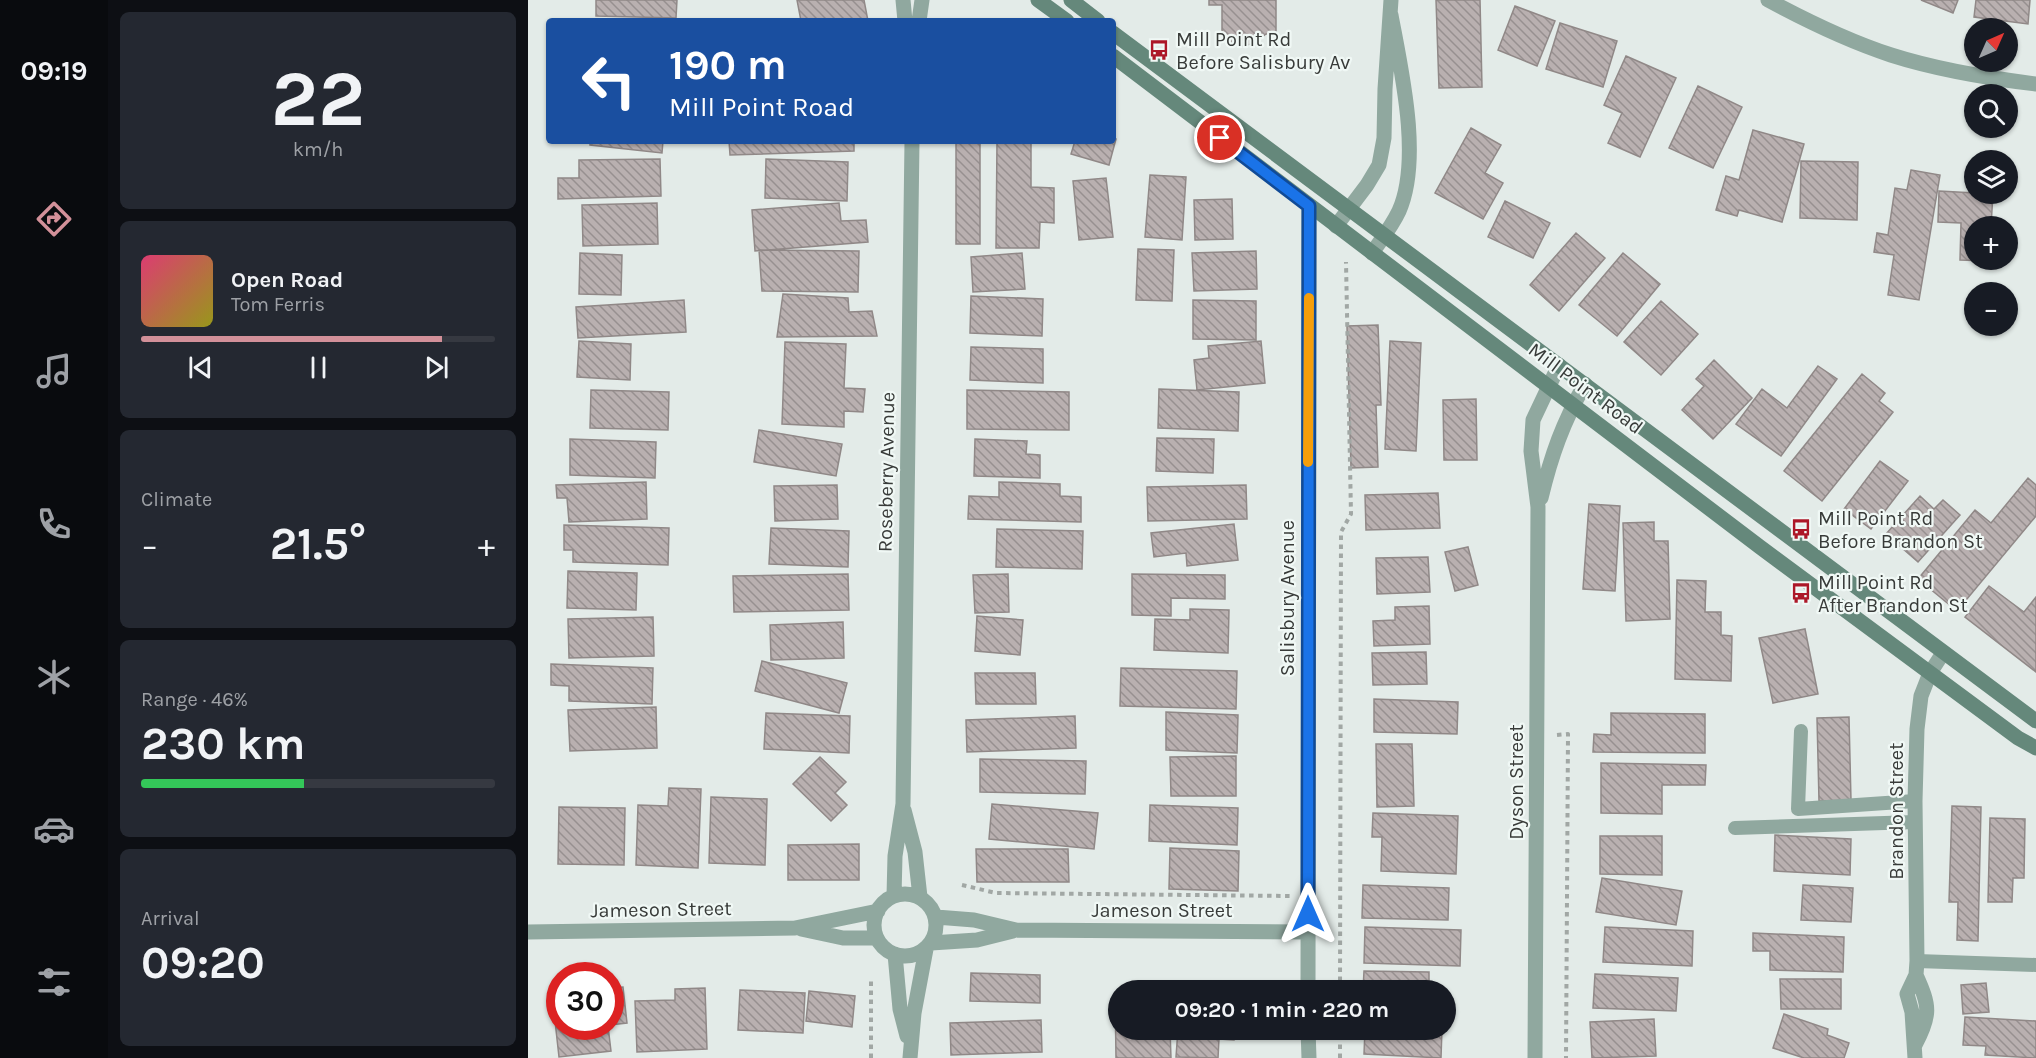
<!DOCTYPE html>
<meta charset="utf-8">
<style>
:root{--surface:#171b24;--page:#242831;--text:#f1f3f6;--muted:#9ea1a6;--line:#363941;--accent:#d29099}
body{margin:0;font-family:Karla,sans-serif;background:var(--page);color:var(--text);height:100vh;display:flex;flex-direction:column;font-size:22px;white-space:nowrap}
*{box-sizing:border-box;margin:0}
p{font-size:20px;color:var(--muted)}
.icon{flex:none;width:33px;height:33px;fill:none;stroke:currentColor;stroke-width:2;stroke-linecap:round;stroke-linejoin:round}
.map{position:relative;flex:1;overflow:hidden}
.drawer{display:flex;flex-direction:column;gap:12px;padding:12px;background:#0d0f14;width:420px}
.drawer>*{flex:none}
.guide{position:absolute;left:18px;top:18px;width:570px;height:126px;border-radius:6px;box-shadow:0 2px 4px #0004;background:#1a4fa0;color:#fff;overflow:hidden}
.needle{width:39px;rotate:45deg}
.buttons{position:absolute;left:1436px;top:18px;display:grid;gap:12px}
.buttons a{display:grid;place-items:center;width:54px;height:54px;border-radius:50%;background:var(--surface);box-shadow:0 2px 4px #0004;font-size:30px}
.speed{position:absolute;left:18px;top:962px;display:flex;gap:12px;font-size:30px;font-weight:700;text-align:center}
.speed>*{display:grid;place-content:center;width:78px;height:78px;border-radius:50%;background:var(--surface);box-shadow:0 2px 4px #0004;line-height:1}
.speed .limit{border:9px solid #d22;background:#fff;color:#111}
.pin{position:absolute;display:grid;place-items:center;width:51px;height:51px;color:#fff;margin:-26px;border:3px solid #fff;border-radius:50%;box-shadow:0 2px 6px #0007}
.me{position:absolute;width:66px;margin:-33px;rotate:0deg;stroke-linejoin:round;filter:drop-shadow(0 0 4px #0008)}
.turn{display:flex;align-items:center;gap:21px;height:126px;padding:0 24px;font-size:27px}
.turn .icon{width:78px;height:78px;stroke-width:2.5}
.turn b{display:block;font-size:42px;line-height:51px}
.big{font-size:45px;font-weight:700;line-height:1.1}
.drawer .widget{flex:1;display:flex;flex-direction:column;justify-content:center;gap:9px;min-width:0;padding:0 21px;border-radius:9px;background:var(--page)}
.drawer .dial{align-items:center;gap:0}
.dial b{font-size:78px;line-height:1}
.song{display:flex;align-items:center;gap:18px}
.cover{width:72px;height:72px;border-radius:9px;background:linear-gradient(135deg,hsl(340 70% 55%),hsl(60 70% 35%))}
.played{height:6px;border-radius:3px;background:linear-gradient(90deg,var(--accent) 85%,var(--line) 85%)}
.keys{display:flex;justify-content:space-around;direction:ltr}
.heat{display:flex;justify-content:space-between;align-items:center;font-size:33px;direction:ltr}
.charge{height:9px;border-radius:4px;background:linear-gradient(90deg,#34c759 46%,var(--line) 0)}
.trip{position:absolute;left:580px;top:980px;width:348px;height:60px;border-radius:30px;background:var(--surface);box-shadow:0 2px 4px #0004;font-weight:700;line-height:60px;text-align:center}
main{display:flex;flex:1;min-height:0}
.tabs{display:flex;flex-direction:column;width:108px;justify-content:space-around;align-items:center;background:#090b0e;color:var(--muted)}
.tabs .icon{width:42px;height:42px}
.tabs .on{color:var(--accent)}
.tabs b{font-size:27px;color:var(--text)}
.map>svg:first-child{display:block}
.building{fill:url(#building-back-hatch);stroke:#908887;stroke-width:1.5}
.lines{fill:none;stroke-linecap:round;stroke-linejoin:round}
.path{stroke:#a1a7a4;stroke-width:4;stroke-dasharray:4.5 4.5;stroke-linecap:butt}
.service{stroke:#90a89f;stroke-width:14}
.minor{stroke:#90a89f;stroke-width:15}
.secondary{stroke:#65887b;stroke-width:15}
.route-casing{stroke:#114b97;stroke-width:15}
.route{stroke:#1a73e8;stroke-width:10}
.slow{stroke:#f59e0b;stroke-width:10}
.labels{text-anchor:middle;stroke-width:4.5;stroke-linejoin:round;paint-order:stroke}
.poi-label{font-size:20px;fill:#383b39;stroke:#f0f8f5;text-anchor:start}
.street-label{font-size:20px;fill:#383b39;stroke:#f0f8f5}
</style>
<main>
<nav class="tabs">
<b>09:19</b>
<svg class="icon on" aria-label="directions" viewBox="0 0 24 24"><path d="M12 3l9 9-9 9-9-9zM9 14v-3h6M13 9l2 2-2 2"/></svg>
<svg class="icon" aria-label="music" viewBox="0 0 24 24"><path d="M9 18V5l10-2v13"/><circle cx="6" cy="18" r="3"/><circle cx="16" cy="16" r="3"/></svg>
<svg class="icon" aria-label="phone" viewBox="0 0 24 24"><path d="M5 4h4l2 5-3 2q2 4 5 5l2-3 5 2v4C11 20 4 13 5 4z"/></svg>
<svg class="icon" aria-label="climate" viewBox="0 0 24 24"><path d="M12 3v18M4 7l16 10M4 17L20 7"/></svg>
<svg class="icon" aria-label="car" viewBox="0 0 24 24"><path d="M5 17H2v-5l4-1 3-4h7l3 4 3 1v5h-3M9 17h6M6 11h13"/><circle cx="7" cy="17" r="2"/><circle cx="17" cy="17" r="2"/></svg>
<svg class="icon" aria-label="filters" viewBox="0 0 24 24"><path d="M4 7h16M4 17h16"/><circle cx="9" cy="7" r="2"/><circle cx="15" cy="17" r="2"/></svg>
</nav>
<section class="drawer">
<div class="widget dial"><b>22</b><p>km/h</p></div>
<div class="widget">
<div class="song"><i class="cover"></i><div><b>Open Road</b><p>Tom Ferris</p></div></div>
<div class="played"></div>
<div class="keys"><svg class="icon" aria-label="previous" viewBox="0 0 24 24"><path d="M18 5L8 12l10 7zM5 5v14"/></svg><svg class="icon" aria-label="pause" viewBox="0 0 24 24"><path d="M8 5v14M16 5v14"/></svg><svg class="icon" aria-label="next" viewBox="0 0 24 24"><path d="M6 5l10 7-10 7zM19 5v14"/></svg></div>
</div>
<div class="widget"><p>Climate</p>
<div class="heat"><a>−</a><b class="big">21.5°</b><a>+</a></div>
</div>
<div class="widget"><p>Range · 46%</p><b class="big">230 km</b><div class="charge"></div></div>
<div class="widget"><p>Arrival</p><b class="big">09:20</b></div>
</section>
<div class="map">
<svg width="1508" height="1058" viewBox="0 0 1508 1058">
<defs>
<pattern id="building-back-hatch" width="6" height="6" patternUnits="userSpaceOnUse" patternTransform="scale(1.5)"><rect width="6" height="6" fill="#b9b0b0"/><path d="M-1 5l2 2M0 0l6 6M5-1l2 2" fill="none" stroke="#979090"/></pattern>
</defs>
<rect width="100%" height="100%" fill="#e3ebe8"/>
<path class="building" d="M68,0H149L148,18L68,16Z
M269,0H336L340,21H273Z
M681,0H748V34H738L726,43L716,46L706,44L694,36V5H681Z
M908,0H952L954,87L911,88Z
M1393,0H1430L1425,13Z
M1448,0H1502L1500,24L1446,17Z
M987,6L1027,21L1009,66L970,50Z
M1032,23L1089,41L1075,87L1018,69Z
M1098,56L1148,78L1112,157L1080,143L1094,113L1076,105Z
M1170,86L1214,107L1185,168L1141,148Z
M943,128L973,145L957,173L975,183L955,219L907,193Z
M1225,130L1276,144L1254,222L1211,210L1209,216L1188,210L1198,176L1211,180Z
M585,138L588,139L581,165L543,154L547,141H585Z
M62,141H135L134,153L62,145Z
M201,141H326V151L202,155Z
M428,141H452V244H428Z
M469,141H503V187L526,188V223L512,222L511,248H468Z
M132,159L133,196L30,199V178H51V160Z
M238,159L320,162L319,201L237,198Z
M1273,161L1330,162L1329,220L1272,218Z
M1383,170L1412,175L1391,300L1360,295L1366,255L1346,252L1349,233L1360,235L1367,188L1379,190Z
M622,175L658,177L654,240L617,237Z
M578,178L585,237L551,240L545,181Z
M1411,191L1465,194L1463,226H1446V260L1462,261L1432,260L1433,223L1410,222Z
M704,199L705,239L667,240L666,200Z
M977,201L1022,223L1005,258L960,237Z
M129,203L130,244L55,246L54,205Z
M311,203L313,221L338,220L340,242L227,251L224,210Z
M1048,233L1077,258L1031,311L1002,285Z
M610,249L646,250L644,301L608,300Z
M231,250L331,251L330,292L234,291Z
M728,251L729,289L666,291L664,253Z
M52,253L94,255L93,295L51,294Z
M494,253L497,289L445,292L443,257Z
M1095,253L1132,284L1089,336L1051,305Z
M255,294L320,298L321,312L344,311L349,336L249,337Z
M443,296L515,299L514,336L442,333Z
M156,300L158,332L50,338L48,307Z
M665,300L728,301V340L665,339Z
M1133,301L1170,334L1133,375L1096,342Z
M850,325L853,405H848L850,467L823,468L819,326Z
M51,341L103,344L102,380L49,377Z
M733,341L737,383L669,390L666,360L681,358L680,346Z
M862,341L893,343L888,451L857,449Z
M257,342L318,344L316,388L337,389L335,412L316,411V427L254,424Z
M443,347L515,349V383L442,380Z
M1186,360L1224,398L1185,439L1154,410L1176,386L1168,379Z
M1290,366L1309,379L1253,456L1208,424L1234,389L1259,408Z
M1334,374L1357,393L1351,401L1365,412L1294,501L1256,471Z
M631,389L711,392L710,431L630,428Z
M63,390L141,392L140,430L62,428Z
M439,390L541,392V430L439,429Z
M948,399L949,460H916L915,400Z
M231,430L314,444L308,476L226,462Z
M629,438L686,439L685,473L628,471Z
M42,439L128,442L127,478L42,475Z
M447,439L499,441L498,454L512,455V478L446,476Z
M1352,461L1380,481L1343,529L1316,509Z
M1500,478L1508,485V516L1429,611L1390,579L1447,510L1463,523Z
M118,482L119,519L41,522L39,498H29L28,485Z
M471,482L532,484V496L553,497V522L440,519L441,496L471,497Z
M309,485L310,519L247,521L246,486Z
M718,485L719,519L620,521L619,487Z
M910,493L912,528L838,530L837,495Z
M1392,496L1406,509L1415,500L1432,515L1390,562L1358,534Z
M1061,504L1092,506L1087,591L1055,589Z
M1126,522V541H1140L1142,619L1098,621L1095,523Z
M706,524L710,560L659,566L658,553L626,557L623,533Z
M36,525L141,528L140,565L45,562V550H36Z
M243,528L321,531L320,567L241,564Z
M469,529L555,531L554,569L468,567Z
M940,547L950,585L927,591L917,552Z
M900,557L902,592L849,594L848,558Z
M40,571L109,573L108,610L39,608Z
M320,574L321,610L206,612L205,576Z
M480,574L481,612L447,613L445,575Z
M604,574L697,575V599L643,598V616L604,615Z
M1149,580L1178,581L1177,612H1193V635L1204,636L1203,681L1147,679Z
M1461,586L1496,612L1508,597V672L1437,617Z
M901,606L902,644L846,646L845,621L867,620V607Z
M662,609L701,610L700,653L626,650L627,619L662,620Z
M449,616L495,620L492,655L447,651Z
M125,617L126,656L41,658L40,619Z
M315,622L316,658L243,660L242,625Z
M1277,629L1290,694L1245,703L1231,638Z
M898,652L899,684L845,685L844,653Z
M234,661L319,683L311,713L227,691Z
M23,664L125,668L124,704L41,701V686L23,685Z
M593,668L709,671L708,709L592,706Z
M447,673H507L508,704H448Z
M846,699L930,702L929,734L846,732Z
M128,707L129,748L42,751L40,710Z
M638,712L710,715L709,753L638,750Z
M238,713L322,716L321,753L236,749Z
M1083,713L1177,714V753L1065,752L1066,734L1083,735Z
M547,716L548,748L439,752L438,720Z
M1321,717L1323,800L1291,801L1289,718Z
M848,744H884L886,806L849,807Z
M708,756V796H643L642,757Z
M292,757L318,782L307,793L319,805L303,821L265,784Z
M452,759L558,761L557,794L452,792Z
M1073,763L1178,765L1177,785H1134V814L1073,813Z
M141,788L173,789L170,868L108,865L110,805L140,806Z
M183,797L239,799L237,865L181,863Z
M464,804L570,813L566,849L461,839Z
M622,805L710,808L709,845L621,841Z
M1424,806L1453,807L1450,941L1429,940L1430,902H1421Z
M31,807L97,808L96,865L30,864Z
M845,813L930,816L928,874L853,871L854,837H844Z
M1462,818L1497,819L1496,878H1485L1484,902H1460Z
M1247,835L1323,839L1322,875L1246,871Z
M1072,836H1134V875L1072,874Z
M331,844V880H260V845Z
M642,848L711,851L710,891L641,889Z
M448,849H540L541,882H449Z
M1074,878L1154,891L1148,925L1068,912Z
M835,885L921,888L920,920L834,918Z
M1275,885L1325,888L1323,922L1273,920Z
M837,927L933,930L932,966L836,963Z
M1077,927L1165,931L1164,966L1075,962Z
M1225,933L1316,937L1315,972L1242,970V951H1225Z
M836,971L901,972V990H835Z
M443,973L512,975V1003L442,1001Z
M1067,974L1150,978L1148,1011L1065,1008Z
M1252,979H1313V1009H1253Z
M1458,983L1461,1012L1435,1014L1433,985Z
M95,987L99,1023L82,1025V988Z
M177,988L179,1049L109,1052L107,1001L147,1000V989Z
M212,990L277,993L275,1033L210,1030Z
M281,991L327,996L324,1027L278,1021Z
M587,992H591V1029H642L643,1058H588Z
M32,993V1026H80L83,1051L31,1057L24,994Z
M1256,1014L1300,1029L1299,1035L1321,1043L1316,1058H1276L1245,1048Z
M1437,1017L1508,1021V1058L1457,1055L1458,1046L1435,1045Z
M1126,1019L1128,1056L1064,1058L1062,1022Z
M513,1020L514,1052L423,1055L422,1023Z
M650,1029H707L706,1040L691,1039L690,1058L648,1057Z
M837,1029H914L913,1058L836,1054Z"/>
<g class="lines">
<path class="path" d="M1029,735L1040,734L1038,1058
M434,885L468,893L763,896
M812,990L813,532L823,514L818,262
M343,1058V980
M812,1058V1029"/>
<path class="service" d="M1273,731L1270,809L1387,801
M1207,828L1387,822
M1389,961L1508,965"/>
<path class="minor" d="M375,0L377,21
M1240,0C1279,21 1320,41 1363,55C1410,70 1459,78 1508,84
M391,21L394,0
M808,226L839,185L851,165L856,138L857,89L863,0
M844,253C853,240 864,226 871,211C894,159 873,69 863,15
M1013,498C1023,456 1035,422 1057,384
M376,810L387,852L392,897
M346 925a31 31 0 1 1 62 0a31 31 0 1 1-62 0Z
M366,896L367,856L375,804L384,141
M408,917L446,920L488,930L780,932
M273,929L315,938H349
M0,932L267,928L350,911
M403,943L449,940L485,931
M367,954L372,1009L379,1036
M780,990L781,206
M780,1029L781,1058
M1387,1045C1403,1015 1402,1006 1388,975
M382,1058L386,1013L398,949
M1007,1058L1010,507L1003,451L1005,420L1031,365
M1387,1058L1384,1012L1379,994L1388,975L1389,961L1387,801L1389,729L1393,696L1402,673L1415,653"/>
<path class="secondary" d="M510,0L539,21
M543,0L570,21
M585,33L1508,721
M585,56L1232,547L1490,738L1508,748"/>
</g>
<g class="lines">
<g class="route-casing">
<path id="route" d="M692,138L781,206L780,914"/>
</g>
<use href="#route" class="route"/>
<path class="slow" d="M780,462L781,298"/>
</g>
<defs>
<g id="bus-bare" transform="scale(1.62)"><path d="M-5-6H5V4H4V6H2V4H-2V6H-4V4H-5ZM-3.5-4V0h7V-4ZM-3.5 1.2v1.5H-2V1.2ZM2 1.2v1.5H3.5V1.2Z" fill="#ac1728" stroke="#f0f8f5" stroke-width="2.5" paint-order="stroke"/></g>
</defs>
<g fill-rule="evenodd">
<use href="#bus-bare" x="631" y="50"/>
<use href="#bus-bare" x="1273" y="529"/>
<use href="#bus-bare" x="1273" y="593"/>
</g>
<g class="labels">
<g class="poi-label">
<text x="648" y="46">Mill Point Rd<tspan x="648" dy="23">Before Salisbury Av</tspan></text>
<text x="1290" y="525">Mill Point Rd<tspan x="1290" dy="23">Before Brandon St</tspan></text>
<text x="1290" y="589">Mill Point Rd<tspan x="1290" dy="23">After Brandon St</tspan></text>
</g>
<g class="street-label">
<text transform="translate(1058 388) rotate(37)" y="7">Mill Point Road</text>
<text transform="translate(358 472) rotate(-89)" y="7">Roseberry Avenue</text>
<text transform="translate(759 598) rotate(-90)" y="7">Salisbury Avenue</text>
<text transform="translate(988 782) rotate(-90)" y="7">Dyson Street</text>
<text transform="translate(1368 811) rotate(-90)" y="7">Brandon Street</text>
<text transform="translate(133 909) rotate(-1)" y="7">Jameson Street</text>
<text x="634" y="917">Jameson Street</text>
</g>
</g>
</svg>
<div class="buttons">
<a><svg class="needle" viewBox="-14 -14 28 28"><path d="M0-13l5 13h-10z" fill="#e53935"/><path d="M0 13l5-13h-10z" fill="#9ea1a6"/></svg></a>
<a><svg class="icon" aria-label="search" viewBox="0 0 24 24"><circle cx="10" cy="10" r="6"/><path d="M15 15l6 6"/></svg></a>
<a><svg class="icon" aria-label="layers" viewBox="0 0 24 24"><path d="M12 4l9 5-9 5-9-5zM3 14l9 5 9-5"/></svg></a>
<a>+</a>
<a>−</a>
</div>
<div class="speed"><div class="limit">30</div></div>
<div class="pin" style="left:692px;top:138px;background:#d93025"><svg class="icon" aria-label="arrive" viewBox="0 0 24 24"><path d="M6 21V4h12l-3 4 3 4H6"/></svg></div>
<svg class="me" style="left:780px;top:914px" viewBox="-20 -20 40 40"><path d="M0-17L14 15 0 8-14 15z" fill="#1a73e8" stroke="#fff" stroke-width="4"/></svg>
<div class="trip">09:20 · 1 min · 220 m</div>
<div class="guide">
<div class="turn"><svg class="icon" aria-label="left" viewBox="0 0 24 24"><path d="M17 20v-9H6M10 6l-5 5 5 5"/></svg><div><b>190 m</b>Mill Point Road</div></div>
</div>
</div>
</main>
